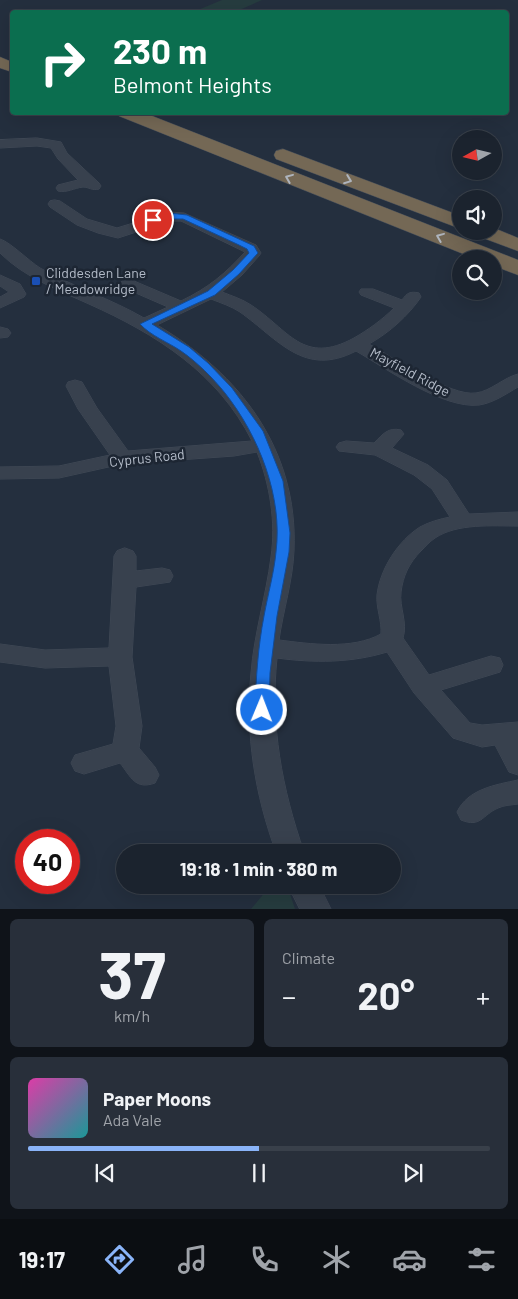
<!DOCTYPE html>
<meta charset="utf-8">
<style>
:root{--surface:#1b232e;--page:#282f3a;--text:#f1f3f6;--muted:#a0a4aa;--line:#39404a;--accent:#8ab4f8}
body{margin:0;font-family:Barlow,sans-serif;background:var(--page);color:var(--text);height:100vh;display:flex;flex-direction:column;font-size:19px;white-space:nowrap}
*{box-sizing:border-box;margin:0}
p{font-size:16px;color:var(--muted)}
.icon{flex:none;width:28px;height:28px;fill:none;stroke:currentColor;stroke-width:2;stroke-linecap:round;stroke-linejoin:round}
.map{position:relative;height:909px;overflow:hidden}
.details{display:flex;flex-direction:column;gap:10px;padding:10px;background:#0f1319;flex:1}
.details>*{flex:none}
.guide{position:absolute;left:10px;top:10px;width:499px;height:105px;border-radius:5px;box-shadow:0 5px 20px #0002,0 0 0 1px var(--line);background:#0b6e4f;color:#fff;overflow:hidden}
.needle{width:32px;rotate:262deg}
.buttons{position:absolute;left:452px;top:130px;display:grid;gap:10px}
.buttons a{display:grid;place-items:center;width:50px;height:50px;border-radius:50%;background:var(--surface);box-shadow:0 5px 20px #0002,0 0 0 1px var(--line);font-size:25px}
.speed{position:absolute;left:15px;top:829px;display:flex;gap:10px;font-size:25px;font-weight:700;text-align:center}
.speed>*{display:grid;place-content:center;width:65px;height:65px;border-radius:50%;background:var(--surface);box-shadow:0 5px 20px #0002,0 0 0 1px var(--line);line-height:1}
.speed .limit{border:8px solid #d22;background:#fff;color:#111}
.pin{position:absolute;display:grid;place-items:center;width:42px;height:42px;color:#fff;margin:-21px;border:2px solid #fff;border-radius:50%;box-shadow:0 1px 5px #0007}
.me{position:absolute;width:55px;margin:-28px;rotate:1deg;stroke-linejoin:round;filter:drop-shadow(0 0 4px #0008)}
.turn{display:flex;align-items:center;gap:18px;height:105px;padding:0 20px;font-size:22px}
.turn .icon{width:65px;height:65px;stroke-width:2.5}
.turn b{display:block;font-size:35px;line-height:42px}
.big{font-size:38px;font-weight:700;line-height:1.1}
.details .tile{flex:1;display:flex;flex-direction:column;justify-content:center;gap:8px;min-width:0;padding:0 18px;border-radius:8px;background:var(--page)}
.details .dial{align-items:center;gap:0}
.dial b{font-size:65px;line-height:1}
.song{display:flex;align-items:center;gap:15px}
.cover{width:60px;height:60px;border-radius:8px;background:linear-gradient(135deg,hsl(320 70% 55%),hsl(180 70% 35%))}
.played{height:5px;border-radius:2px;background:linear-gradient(90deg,var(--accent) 50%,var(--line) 50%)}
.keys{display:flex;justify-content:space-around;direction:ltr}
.heat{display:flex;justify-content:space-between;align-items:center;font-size:28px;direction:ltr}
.details .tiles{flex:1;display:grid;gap:10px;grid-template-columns:1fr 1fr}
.tile:last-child{grid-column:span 2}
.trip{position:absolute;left:116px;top:844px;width:285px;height:50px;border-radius:25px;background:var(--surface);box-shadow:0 5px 20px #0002,0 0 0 1px var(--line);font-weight:700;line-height:50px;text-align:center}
.tab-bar{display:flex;height:80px;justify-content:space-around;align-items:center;background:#0b0e12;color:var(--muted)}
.tab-bar .icon{width:35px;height:35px}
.tab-bar .selected{color:var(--accent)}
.tab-bar b{font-size:22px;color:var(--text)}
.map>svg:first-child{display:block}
.green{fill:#263c3f}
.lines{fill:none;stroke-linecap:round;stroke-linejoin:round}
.minor-casing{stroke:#414a57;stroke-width:1}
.highway-casing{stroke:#434c59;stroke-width:1}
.minor{fill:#38414e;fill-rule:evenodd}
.highway{fill:#746855;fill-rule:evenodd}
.oneway{stroke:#aeb4bd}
.route{fill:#1a73e8;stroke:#114b97}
.transit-dot{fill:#1a4fb4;stroke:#1d2633;stroke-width:2}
.labels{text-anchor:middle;stroke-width:5;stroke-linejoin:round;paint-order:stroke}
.poi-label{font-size:14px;fill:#b4bcc9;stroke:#1d2633;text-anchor:start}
.street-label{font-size:14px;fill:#b4bcc9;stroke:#1d2633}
</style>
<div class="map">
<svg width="518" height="909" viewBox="0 0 518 909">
<rect width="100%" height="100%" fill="#242f3e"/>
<path class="green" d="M222,0H262L235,12H193Z
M271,885H287L295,909H251Z"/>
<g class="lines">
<g class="minor-casing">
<path id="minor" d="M37,138L61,142L67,153L99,183L101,186L99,189C92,191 89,187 83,187C74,188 67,193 58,191L56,188L58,185L78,180L58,159L51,148L37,146L0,148V140Z
M55,200L60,201L87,219L117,228L169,212L184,213L256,245L261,253L259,256L242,275L222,292C232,296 242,299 251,305C289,330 303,366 354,338C368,330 382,320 394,308L361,295L359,292L361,289H373L402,300C407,293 410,291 419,293L421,297C408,316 390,332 369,344C392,357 451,397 476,393C491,391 503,378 518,374V387C506,394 493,403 479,405C443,409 387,369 356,351C304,378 278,339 240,312C231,306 221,303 211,299L157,325C240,374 298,449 294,550C293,580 283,611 279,640C310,644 352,650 381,634C382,621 376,608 377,595C380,569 398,541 420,527C429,522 440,519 450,517L432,489L414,475L375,455L339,451L336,447L339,443L346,441L374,443C383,434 388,427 401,430L404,434L392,448L428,465L447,480L469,514L518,512V526C493,526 457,523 435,538C429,542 425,547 421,551C409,563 403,576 401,592C399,607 408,623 403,638L429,675L491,656L500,658L503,665L500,672L441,690L470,723L482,725L518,722V775L509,772L495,745L482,747L453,738L414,693L387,652C351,663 314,663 277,658C270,725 282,789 304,852H276C255,795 245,734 251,673C254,634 266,596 271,557C276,522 270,485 257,452L234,456L122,464L59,478L0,479V467L59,466L110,455L78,409L66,386L68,382L75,380L82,382L97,408L128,451L252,441C218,373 156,334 89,304C58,290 24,277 0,253V239C10,242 29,261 40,268C74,287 111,299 144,318L168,307L122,287L120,284L122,281H134L181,301C208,288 225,274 245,252L181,221H170L118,238L98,233L77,225L50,207L48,204L50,201Z
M0,275L20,284L26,294L24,297L0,308V297L9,292L0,286Z
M0,327L8,329L11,333L8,337L0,338Z
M125,548L133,551L136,556V571L162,568L170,570L173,576L170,582L136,587L132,657L142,726L139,748L155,767L159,775L155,783C135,790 131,777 120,763L84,774L75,771L71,763L75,755L113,744L116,726L109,666L45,668L0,662V644L45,650L109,648L114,556L117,551Z
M518,780V804C512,805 504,805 498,808C482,815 481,828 461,820L457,812C468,789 495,785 518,780Z
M288,885H319L331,909H300Z"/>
</g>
<g class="highway-casing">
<path id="highway" d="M0,57L12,62V72L0,68Z
M117,112H142L518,260V275L494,266V259H476L119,116Z
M283,149L461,216V229L276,159L274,155L276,151Z
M494,228L518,238V251L475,235L472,231H494Z"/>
</g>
<use href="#minor" class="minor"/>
<use href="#highway" class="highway"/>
</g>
<defs><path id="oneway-chevron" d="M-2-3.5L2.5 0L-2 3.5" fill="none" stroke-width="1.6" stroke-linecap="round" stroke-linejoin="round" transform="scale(1.25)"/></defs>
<g class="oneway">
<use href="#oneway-chevron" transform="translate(289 178) rotate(-158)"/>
<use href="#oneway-chevron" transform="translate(348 180) rotate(21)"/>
<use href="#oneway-chevron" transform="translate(440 237) rotate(-158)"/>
</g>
<path class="route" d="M169,213L187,215L254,246L258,253L239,274L215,295L152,324L189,347L208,363L232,388L263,431L283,481L290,533L289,552L277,616L270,673L269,710L267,714L262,716L257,714L255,710C256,678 258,647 264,616C268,594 274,573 276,552C283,497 259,436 225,393C213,378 197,362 181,351C168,342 151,336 140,324L208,291L233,270L249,253L247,249L239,245L183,219H169L153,223L149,220Z"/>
<rect class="transit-dot" x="31" y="276" width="10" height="10" rx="2.5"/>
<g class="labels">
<g class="poi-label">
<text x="46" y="278">Cliddesden Lane<tspan x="46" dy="16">/ Meadowridge</tspan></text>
</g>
<g class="street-label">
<text transform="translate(410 372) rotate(28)" y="5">Mayfield Ridge</text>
<text transform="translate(147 458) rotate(-6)" y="5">Cyprus Road</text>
</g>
</g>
</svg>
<div class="buttons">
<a><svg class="needle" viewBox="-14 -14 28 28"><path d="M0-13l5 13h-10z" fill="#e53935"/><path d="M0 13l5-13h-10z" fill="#a0a4aa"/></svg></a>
<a><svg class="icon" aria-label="sound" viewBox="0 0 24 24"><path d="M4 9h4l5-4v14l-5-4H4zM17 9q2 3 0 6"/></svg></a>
<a><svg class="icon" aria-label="search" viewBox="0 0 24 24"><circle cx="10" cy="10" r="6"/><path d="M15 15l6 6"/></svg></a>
</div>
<div class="speed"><div class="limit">40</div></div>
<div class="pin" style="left:153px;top:220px;background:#d93025"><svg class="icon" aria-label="arrive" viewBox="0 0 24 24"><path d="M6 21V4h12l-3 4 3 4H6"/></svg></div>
<svg class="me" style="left:262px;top:710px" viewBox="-20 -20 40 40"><circle r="17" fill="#1a73e8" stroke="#fff" stroke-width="3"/><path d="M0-11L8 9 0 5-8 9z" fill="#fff"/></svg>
<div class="trip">19:18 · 1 min · 380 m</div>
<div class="guide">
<div class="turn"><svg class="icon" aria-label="right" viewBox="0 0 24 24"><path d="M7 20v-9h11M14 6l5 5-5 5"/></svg><div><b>230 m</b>Belmont Heights</div></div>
</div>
</div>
<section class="details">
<div class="tiles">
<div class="tile dial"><b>37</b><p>km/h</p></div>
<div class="tile"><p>Climate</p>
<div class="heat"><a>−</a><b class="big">20°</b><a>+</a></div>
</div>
<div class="tile">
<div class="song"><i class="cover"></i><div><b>Paper Moons</b><p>Ada Vale</p></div></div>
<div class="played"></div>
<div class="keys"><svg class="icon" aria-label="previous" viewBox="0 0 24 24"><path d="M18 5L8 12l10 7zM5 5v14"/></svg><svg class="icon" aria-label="pause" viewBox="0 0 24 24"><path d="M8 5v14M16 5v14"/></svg><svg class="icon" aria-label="next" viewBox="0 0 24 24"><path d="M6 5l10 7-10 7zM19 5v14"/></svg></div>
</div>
</div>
</section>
<nav class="tab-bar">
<b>19:17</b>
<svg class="icon selected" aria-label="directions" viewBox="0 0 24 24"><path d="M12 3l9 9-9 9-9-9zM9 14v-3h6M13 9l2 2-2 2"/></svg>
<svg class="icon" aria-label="music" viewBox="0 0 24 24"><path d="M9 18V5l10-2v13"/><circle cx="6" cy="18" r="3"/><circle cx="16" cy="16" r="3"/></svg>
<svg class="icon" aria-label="phone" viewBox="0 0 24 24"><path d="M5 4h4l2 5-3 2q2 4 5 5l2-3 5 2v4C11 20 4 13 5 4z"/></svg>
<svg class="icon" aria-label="climate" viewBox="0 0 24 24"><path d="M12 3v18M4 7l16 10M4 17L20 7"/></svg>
<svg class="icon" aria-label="car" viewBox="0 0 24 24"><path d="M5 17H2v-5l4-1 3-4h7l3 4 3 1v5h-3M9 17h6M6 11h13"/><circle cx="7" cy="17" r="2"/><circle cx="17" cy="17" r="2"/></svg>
<svg class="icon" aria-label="filters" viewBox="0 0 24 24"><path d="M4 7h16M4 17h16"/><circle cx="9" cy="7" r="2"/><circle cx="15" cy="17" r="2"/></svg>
</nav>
